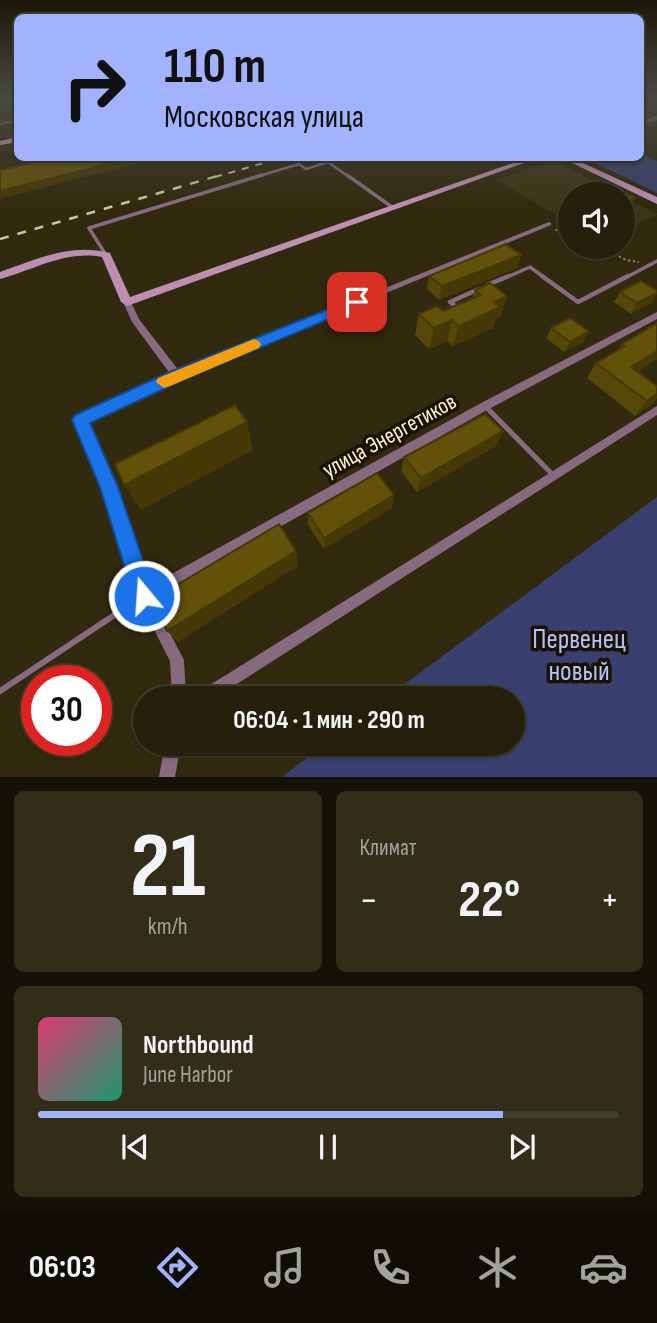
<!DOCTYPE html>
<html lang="ru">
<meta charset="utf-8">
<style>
:root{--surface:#25200b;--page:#312d19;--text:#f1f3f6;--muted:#a3a39d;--line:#423e2c;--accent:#a3b2fd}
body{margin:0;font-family:"Sofia Sans Condensed",sans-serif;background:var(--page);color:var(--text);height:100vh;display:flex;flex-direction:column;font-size:26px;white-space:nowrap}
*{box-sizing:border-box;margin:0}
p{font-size:23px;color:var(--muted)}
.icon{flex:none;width:38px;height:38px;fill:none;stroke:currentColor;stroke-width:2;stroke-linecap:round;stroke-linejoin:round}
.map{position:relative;height:777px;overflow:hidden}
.drawer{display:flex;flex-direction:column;gap:14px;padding:14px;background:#141206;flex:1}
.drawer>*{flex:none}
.hud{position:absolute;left:14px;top:14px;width:630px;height:147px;border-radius:10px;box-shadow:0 2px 5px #0004,0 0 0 2px var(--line);background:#a3b2fd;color:#111;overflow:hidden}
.tools{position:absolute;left:558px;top:182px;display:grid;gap:14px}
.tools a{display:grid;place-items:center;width:77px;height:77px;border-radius:50%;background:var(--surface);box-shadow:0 2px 5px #0004,0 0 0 2px var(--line);font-size:35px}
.speed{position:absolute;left:21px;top:665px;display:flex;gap:14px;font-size:35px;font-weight:700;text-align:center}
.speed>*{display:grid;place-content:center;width:91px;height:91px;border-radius:50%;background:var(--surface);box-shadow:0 2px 5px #0004,0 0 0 2px var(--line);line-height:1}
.speed .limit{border:10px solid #d22;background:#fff;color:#111}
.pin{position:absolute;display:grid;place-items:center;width:60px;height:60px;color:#fff;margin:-30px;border-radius:14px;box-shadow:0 4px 10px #0006}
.me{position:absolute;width:77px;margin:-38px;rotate:342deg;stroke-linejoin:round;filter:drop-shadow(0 0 5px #0008)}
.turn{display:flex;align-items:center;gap:24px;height:147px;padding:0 35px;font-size:32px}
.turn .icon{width:91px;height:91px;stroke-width:2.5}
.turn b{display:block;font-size:49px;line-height:60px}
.big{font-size:52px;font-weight:700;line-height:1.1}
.drawer .widget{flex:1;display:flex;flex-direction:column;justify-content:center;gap:10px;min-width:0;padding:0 24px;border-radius:10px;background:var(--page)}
.drawer .dial{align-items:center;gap:0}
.dial b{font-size:91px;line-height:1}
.song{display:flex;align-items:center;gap:21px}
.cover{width:84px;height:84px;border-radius:10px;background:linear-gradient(135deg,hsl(340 70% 55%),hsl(160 70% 35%))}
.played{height:7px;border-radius:4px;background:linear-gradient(90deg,var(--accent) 80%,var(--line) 80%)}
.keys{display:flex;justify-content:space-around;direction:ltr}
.heat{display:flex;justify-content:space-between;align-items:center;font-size:38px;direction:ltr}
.drawer .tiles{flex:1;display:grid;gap:14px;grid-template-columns:1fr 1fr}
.widget:last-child{grid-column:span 2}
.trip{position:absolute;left:133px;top:686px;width:392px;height:70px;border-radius:35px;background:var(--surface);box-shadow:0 2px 5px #0004,0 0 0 2px var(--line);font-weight:700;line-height:70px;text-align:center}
.dock{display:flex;height:112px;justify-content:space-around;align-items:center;background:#0f0d04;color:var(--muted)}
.dock .icon{width:49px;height:49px}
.dock .on{color:var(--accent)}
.dock b{font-size:32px;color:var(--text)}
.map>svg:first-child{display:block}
.built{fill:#3d3517}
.green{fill:#39406f}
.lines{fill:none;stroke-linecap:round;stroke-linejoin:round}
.path{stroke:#867d5d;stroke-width:2;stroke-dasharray:2.5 2.5;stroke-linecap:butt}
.lane-far4{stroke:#876a80;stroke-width:2.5}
.lane-far3{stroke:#876a80;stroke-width:3.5}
.lane-far2{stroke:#876a80;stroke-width:4.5}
.lane-far1{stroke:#876a80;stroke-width:5}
.lane{stroke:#876a80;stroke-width:6}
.street{fill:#876a80;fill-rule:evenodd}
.secondary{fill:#bc8eb1;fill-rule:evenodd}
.primary{fill:#e5a9d7;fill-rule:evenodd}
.rail-far1{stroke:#ccc29d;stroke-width:2;stroke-dasharray:7 7;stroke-linecap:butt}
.rail{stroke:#ccc29d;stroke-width:2.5;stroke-dasharray:9 9;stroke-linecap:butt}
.wall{fill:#544708}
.shaded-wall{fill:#453906}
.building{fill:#625209;stroke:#453906;stroke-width:2}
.route{fill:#1a73e8;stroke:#114b97;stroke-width:2}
.slow{fill:#f59e0b}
.labels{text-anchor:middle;stroke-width:7;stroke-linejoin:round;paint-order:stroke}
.street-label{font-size:23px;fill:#fdf2ca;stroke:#191200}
.near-park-label{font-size:28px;fill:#b4c1fc;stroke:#191200}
</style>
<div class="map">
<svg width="657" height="777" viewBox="0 0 657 777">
<rect width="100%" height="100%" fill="#312a0f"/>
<path class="built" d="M553,160L619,194H570V220L566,221L497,180Z
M623,197L657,214V215L623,230Z"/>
<path class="green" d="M641,154L657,161V193L585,158H640Z
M657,497V777H282L325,744H513V698H386Z"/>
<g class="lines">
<path class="path" d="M555,230L570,232
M601,247L626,260L639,262"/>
<path class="lane-far4" d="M0,124L18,120
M256,177L299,164L306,169L328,162L349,177"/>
<path class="lane-far3" d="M347,175L392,207
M106,255L89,228L262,175
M505,278L530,267L545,278
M625,278L657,261"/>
<path class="lane-far2" d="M542,276L578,302L628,276
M487,285L509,276
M459,309L450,302L479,289"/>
<path class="lane-far1" d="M486,407L554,476"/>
<path class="lane" d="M0,691L143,596"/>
<path class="street" d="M657,116V120L640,125V122Z
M549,222L551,223V225L180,378L86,422L115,487L148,587L481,403L657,312V319L489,409L152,599L184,660L186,698H172L170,661L137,596L103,487L75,420L76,417L171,375L132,322L123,302L124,300H130L139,319L179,371Z
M657,406V415L215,698H195L197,693Z
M165,744H181L175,777H159Z"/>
<path class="secondary" d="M527,158H538L127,306L121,302L102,257C65,250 34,270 0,279V272C37,259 70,243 110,253L130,297Z
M562,158H572L657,197V204Z"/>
<path class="primary" d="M18,137V142L0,145V141Z"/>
<path class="rail-far1" d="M215,177L281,158"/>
<path class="rail" d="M0,239L221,175"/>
</g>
<path class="wall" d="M521,255L517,268L439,300L427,289L429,276Z
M475,290L507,296L500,317L496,318L493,328L453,346L447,341L429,349L415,335L419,314L443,311L472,299Z
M620,292L652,302L631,314L614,302Z
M551,328L583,342L564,352L546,338Z
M622,344L657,359L637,372L657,386V398L651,405L635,416L587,378L596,363L618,351Z
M503,431L496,446L417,492L401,471L404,457Z
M392,508L324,549L308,525V513Z"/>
<path class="shaded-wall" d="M132,158H158L0,199V191Z
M635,198L627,213L623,214V203Z
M521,255L517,268L439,300L442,286Z
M657,293L652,302L631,314L637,303Z
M507,296L500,317L496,318L493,328L453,346L459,326L494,302Z
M452,320L447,341L429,349L434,328Z
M589,331L583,342L564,352L570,342Z
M657,351V359L621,382L631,367Z
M657,394V398L651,405L635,416L647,401Z
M247,422L253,450L141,510L124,485Z
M503,431L496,446L417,492L421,478Z
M394,495L392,508L324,549V538Z
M296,551L298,566L178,642L167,631Z"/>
<path class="building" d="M53,158H132L0,191V170Z
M620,190L635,198L623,203V194H609Z
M506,244L521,255L442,286L429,276Z
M641,281L657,291V293L637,303L620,292Z
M490,283L507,296L494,302L500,307L459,326L452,320L434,328L419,314L437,306L443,311L481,295L475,290Z
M570,318L589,331L570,342L551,328Z
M657,323V351L631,367L657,386V394L647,401L596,363L625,346L622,344Z
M235,405L247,422L124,485L115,464Z
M485,414L503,431L421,478L404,457Z
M377,473L394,495L324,538L308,513Z
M279,524L296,551L167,631L152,600Z"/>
<linearGradient id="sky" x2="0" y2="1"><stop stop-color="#1b1708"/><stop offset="0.47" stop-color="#484a42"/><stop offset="1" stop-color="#484a42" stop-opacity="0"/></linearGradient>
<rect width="657" height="206" fill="url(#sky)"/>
<path class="route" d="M357,298L362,299V305L183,380L90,423L118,487L155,596L152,604L144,607L136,604L100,487L72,420L75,415L172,371Z"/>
<path class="slow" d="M254,339L259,341L261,344L259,348L170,386L164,388L156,382L158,378Z"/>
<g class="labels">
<g class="street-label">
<text transform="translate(389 435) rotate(-29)" y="8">улица Энергетиков</text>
</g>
<g class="near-park-label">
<text x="579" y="648">Первенец<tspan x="579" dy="32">новый</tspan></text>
</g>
</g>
</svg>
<div class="tools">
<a><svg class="icon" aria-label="sound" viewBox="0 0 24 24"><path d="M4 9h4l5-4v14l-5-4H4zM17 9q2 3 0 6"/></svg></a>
</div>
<div class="speed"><div class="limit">30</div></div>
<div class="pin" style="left:357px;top:302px;background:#d93025"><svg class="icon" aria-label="arrive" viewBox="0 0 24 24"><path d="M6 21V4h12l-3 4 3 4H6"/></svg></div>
<svg class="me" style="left:144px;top:596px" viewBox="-20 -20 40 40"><circle r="17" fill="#1a73e8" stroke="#fff" stroke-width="3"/><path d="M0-11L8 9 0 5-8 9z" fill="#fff"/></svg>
<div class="trip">06:04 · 1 мин · 290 m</div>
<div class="hud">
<div class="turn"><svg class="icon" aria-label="right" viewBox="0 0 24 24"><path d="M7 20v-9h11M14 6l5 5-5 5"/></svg><div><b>110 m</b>Московская улица</div></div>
</div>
</div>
<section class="drawer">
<div class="tiles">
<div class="widget dial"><b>21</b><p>km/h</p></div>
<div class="widget"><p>Климат</p>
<div class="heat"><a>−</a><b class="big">22°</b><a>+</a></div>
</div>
<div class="widget">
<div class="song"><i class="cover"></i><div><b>Northbound</b><p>June Harbor</p></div></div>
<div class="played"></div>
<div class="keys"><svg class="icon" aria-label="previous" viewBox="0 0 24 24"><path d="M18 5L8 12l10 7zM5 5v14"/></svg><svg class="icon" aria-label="pause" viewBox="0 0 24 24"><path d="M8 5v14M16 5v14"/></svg><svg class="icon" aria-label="next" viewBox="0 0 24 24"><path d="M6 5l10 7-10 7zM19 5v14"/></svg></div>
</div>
</div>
</section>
<nav class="dock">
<b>06:03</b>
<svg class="icon on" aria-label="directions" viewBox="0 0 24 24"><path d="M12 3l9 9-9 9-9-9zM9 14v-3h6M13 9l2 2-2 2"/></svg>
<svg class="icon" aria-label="music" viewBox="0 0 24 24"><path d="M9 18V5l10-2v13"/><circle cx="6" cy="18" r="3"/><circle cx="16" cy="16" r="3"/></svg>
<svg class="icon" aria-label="phone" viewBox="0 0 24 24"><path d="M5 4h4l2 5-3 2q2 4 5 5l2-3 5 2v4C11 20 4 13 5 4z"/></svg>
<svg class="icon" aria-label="climate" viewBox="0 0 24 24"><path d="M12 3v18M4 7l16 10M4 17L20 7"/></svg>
<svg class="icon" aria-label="car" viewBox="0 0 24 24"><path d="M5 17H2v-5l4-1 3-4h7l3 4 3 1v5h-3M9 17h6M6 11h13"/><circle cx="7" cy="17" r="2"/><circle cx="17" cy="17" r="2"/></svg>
</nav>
